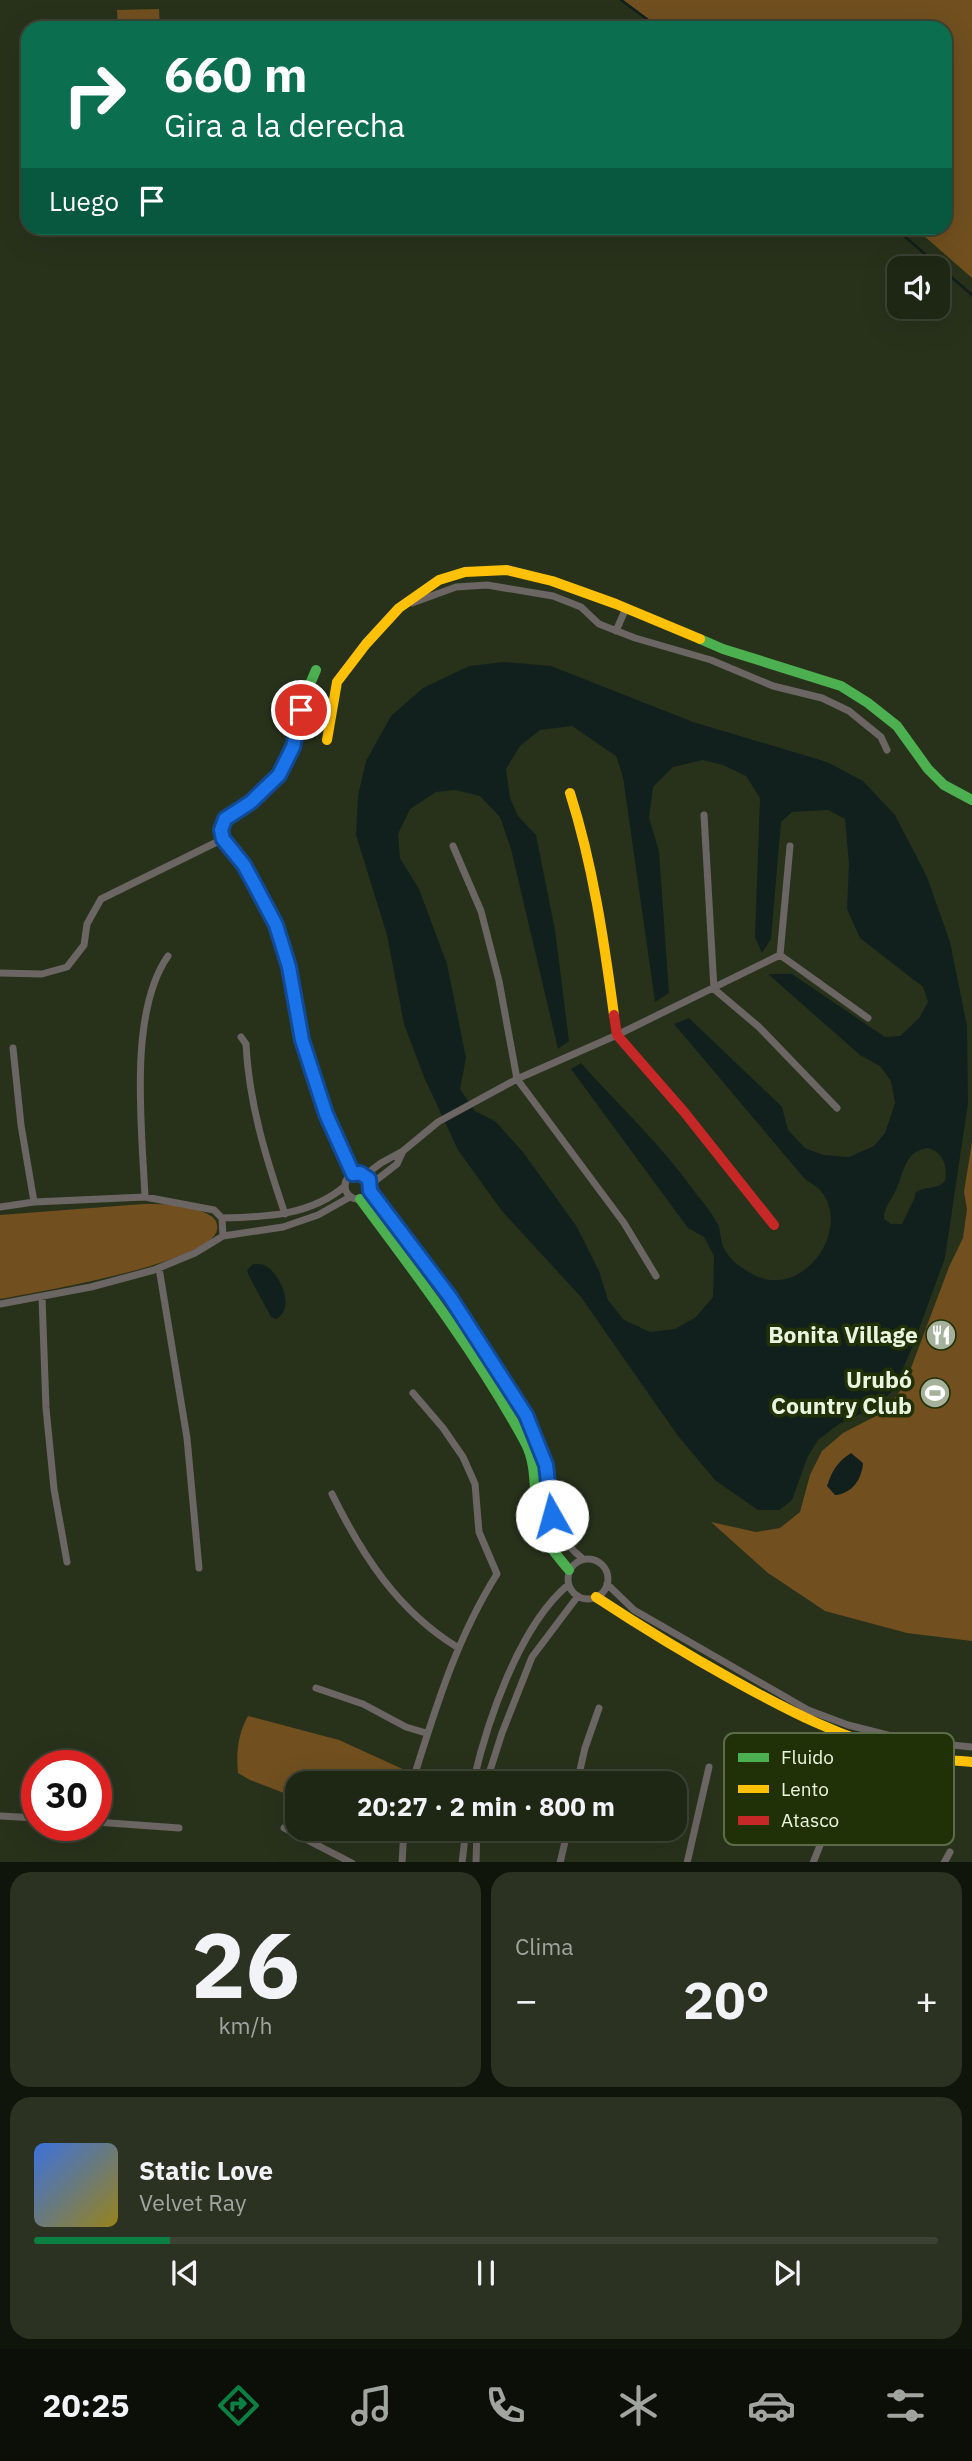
<!DOCTYPE html>
<html lang="es">
<meta charset="utf-8">
<style>
:root{--surface:#1e2614;--page:#2b3222;--text:#f1f3f6;--muted:#a1a5a0;--line:#3c4334;--accent:#0b8043}
body{margin:0;font-family:"IBM Plex Sans",sans-serif;background:var(--page);color:var(--text);height:100vh;display:flex;flex-direction:column;font-size:26px;white-space:nowrap}
*{box-sizing:border-box;margin:0}
p{font-size:23px;color:var(--muted)}
.icon{flex:none;width:38px;height:38px;fill:none;stroke:currentColor;stroke-width:2;stroke-linecap:round;stroke-linejoin:round}
.map{position:relative;height:1862px;overflow:hidden}
.details{display:flex;flex-direction:column;gap:10px;padding:10px;background:#10150b;flex:1}
.details>*{flex:none}
.guide{position:absolute;left:21px;top:21px;width:931px;height:214px;border-radius:21px;box-shadow:0 7px 28px #0002,0 0 0 2px var(--line);background:#0b6e4f;color:#fff;overflow:hidden}
.fabs{position:absolute;left:887px;top:256px;display:grid;gap:14px}
.fabs a{display:grid;place-items:center;width:63px;height:63px;border-radius:14px;background:var(--surface);box-shadow:0 7px 28px #0002,0 0 0 2px var(--line);font-size:35px}
.speed{position:absolute;left:21px;top:1750px;display:flex;gap:14px;font-size:35px;font-weight:700;text-align:center}
.speed>*{display:grid;place-content:center;width:91px;height:91px;border-radius:50%;background:var(--surface);box-shadow:0 7px 28px #0002,0 0 0 2px var(--line);line-height:1}
.speed .limit{border:10px solid #d22;background:#fff;color:#111}
.pin{position:absolute;display:grid;place-items:center;width:60px;height:60px;color:#fff;margin:-30px;border:4px solid #fff;border-radius:50%;box-shadow:0 2px 7px #0007}
.me{position:absolute;width:77px;margin:-38px;rotate:353deg;stroke-linejoin:round;filter:drop-shadow(0 0 5px #0008)}
.turn{display:flex;align-items:center;gap:24px;height:147px;padding:0 28px;font-size:32px}
.turn .icon{width:91px;height:91px;stroke-width:2.5}
.turn b{display:block;font-size:49px;line-height:60px}
.then{display:flex;align-items:center;height:66px;padding:0 28px;background:#0003;gap:14px;font-size:26px}
.big{font-size:52px;font-weight:700;line-height:1.1}
.details .card{flex:1;display:flex;flex-direction:column;justify-content:center;gap:10px;min-width:0;padding:0 24px;border-radius:21px;background:var(--page)}
.details .dial{align-items:center;gap:0}
.dial b{font-size:91px;line-height:1}
.song{display:flex;align-items:center;gap:21px}
.cover{width:84px;height:84px;border-radius:10px;background:linear-gradient(135deg,hsl(220 70% 55%),hsl(50 70% 35%))}
.played{height:7px;border-radius:4px;background:linear-gradient(90deg,var(--accent) 15%,var(--line) 15%)}
.keys{display:flex;justify-content:space-around;direction:ltr}
.heat{display:flex;justify-content:space-between;align-items:center;font-size:38px;direction:ltr}
.details .tiles{flex:1;display:grid;gap:10px;grid-template-columns:1fr 1fr}
.card:last-child{grid-column:span 2}
.trip{position:absolute;left:285px;top:1771px;width:402px;height:70px;border-radius:21px;background:var(--surface);box-shadow:0 7px 28px #0002,0 0 0 2px var(--line);font-weight:700;line-height:70px;text-align:center}
.dock{display:flex;height:112px;justify-content:space-around;align-items:center;background:#0c0f08;color:var(--muted)}
.dock .icon{width:49px;height:49px}
.dock .active{color:var(--accent)}
.dock b{font-size:32px;color:var(--text)}
.map>svg:first-child{display:block}
.green{fill:#714f1f}
.water{fill:#11201d;fill-rule:evenodd}
.lines{fill:none;stroke-linecap:round;stroke-linejoin:round}
.stream{stroke:#11201d;stroke-width:2.5}
.street{stroke:#6b6563;stroke-width:7}
.fast{stroke:#4caf50;stroke-width:10}
.slow{stroke:#ffc107;stroke-width:10}
.jam{stroke:#c62828;stroke-width:10}
.route-casing{stroke:#114b97;stroke-width:18}
.route{stroke:#1a73e8;stroke-width:12}
.labels{text-anchor:middle;stroke-width:7;stroke-linejoin:round;paint-order:stroke}
.poi-label{font-size:23px;font-weight:bold;fill:#e9f5de;stroke:#203107;text-anchor:end}
.key{fill:#203107;stroke:#5c6c48;stroke-width:2}
.key-label{font-size:19px;fill:#e9f5de}
</style>
<div class="map">
<svg width="972" height="1863" viewBox="0 0 972 1863">
<rect width="100%" height="100%" fill="#28321b"/>
<path class="green" d="M623,0H972V278L915,228H945V28H660Z
M159,9L160,28H118L117,10Z
M972,1142V1641L907,1633L825,1611L768,1573L711,1522L756,1532L780,1528L800,1512L810,1475L822,1451L843,1433L874,1417L892,1402L905,1384L949,1267L963,1238L967,1209L964,1192Z
M143,1204C164,1204 192,1204 211,1216C216,1219 218,1225 217,1230C211,1263 33,1293 0,1299V1215Z
M248,1716L339,1740L407,1771L405,1783H298L297,1798L250,1780L238,1773C236,1752 238,1734 248,1716Z"/>
<path class="water" d="M504,662L551,666L693,722L827,762L863,781L895,815L927,877L950,942L967,1026L968,1103L945,1258L912,1348L893,1391L871,1409L839,1424L818,1440L808,1456L792,1500L779,1510H758L716,1481L678,1436L581,1297L502,1211L458,1150L424,1077L404,1024L387,935L356,835L358,796L366,761L391,716L423,688L469,666ZM572,726L616,756L623,777L655,1002L669,993L659,851L649,818L653,787L673,767L703,760L723,765L746,776L760,798L755,937L762,953L771,939L781,822L792,812L828,810L845,819L849,864L847,909L860,938L923,987L928,1002L919,1018L900,1036L885,1037L792,974H768L860,1055L880,1066L891,1081L895,1103L885,1133L874,1146L849,1157L823,1155L805,1148L788,1130L782,1107L689,1018L674,1024L804,1178C810,1183 820,1188 824,1195C849,1236 800,1299 754,1275C741,1268 729,1260 723,1246C720,1238 721,1228 716,1221C710,1210 701,1200 694,1191C661,1144 619,1106 581,1063L571,1069L688,1228L704,1237L714,1256L713,1297L696,1317L675,1329L650,1332L624,1320L608,1300L599,1271L577,1227L523,1152L495,1121L475,1111L460,1089L466,1058L447,964L419,889L400,858L398,834L410,809L436,792L455,790L480,796L500,817L511,849L558,1049L569,1041L555,930L536,835L518,816L510,798L506,769L520,746L540,730ZM928,1148C943,1152 948,1166 945,1181C936,1191 925,1185 915,1193V1197L902,1224H891L884,1219C884,1207 890,1202 895,1192C904,1175 903,1151 928,1148Z
M253,1264C259,1264 264,1264 269,1268C282,1279 295,1309 276,1319L271,1317L249,1276L247,1270Z
M851,1453L863,1463C862,1479 852,1494 835,1495L827,1486C832,1471 837,1462 851,1453Z"/>
<g class="lines">
<path class="stream" d="M621,0L659,28
M895,228L972,295"/>
<path class="street" d="M412,603L456,587L487,585L553,596L581,607L599,624L635,638L711,660L773,686L822,698L849,711L881,737L887,750
M616,631L626,608
M704,815L714,989L759,1027L837,1108
M453,846L481,911L499,981L517,1079L624,1223L656,1276
M790,846L780,955L868,1018
M0,973L42,974L67,967L84,945L87,924L101,899L223,839
M241,1037L246,1044C249,1104 266,1158 285,1214
M13,1048L21,1125L34,1202
M345 1186a13 13 0 1 1 26 0a13 13 0 1 1-26 0Z
M365,1175L381,1163L403,1151L438,1122L517,1079L617,1035L780,955
M370,1185L397,1164L403,1151
M370,1191C424,1270 491,1341 532,1429C537,1440 542,1452 545,1464C556,1506 543,1527 583,1559
M145,1197C142,1129 128,1013 168,956
M0,1207L34,1202L145,1197L214,1210L222,1218L223,1236
M222,1218C265,1217 310,1216 345,1186
M159,1268L187,1438L199,1568
M42,1297L46,1408L54,1489L67,1562
M0,1304L91,1287L154,1270L195,1253L223,1236L283,1227L318,1215L350,1197
M332,1494C362,1555 398,1611 457,1647
M568 1579a20 20 0 1 1 40 0a20 20 0 1 1-40 0Z
M607,1584L634,1610L808,1710L848,1725L911,1741L972,1747
M316,1688L363,1704L406,1727L426,1733
M412,1783C435,1710 456,1639 497,1574L479,1532L475,1484L463,1457L443,1428L413,1393
M473,1783C487,1722 519,1626 568,1585
M486,1783L502,1733L532,1657L578,1596
M577,1783L585,1748L599,1708
M0,1816L37,1818
M96,1822L179,1828
M284,1828L352,1863
M402,1863L404,1829
M462,1863L466,1829
M476,1863L477,1829
M560,1863L568,1829
M687,1863L709,1767
M813,1863L830,1820
M944,1863L950,1852"/>
<path class="fast" d="M700,639L723,649L841,686L868,703L897,726L928,769L944,785L972,800
M316,670C304,695 301,717 294,744C284,779 253,801 224,819L221,830L223,839L244,865L276,925L290,967L302,1040L326,1114L353,1174
M360,1199C419,1278 478,1356 525,1442C538,1466 533,1495 538,1521C542,1540 557,1555 569,1570"/>
<path class="slow" d="M327,740L337,682L366,644L399,608L439,580L465,572L507,570L552,581L616,604L700,639
M570,793C593,865 604,941 614,1015
M596,1597C640,1626 686,1654 733,1680C787,1710 843,1739 903,1753C926,1759 949,1760 972,1762"/>
<path class="jam" d="M614,1015L617,1035L685,1113L774,1225"/>
</g>
<g class="lines">
<g class="route-casing">
<path id="route" d="M301,710L293,747L279,775L251,802L225,819L221,830L223,839L244,865L257,889L276,925L289,967L302,1040L326,1114L353,1174L360,1173L369,1179L370,1191L450,1297L526,1415L546,1465L552,1516"/>
</g>
<use href="#route" class="route"/>
</g>
<defs>
<g id="restaurant-disc" transform="scale(1.575)"><circle r="9.5" fill="#a5b19a" stroke="#203107"/><path d="M-5-6h1v4h1v-4h1v4h1v-4h1v5L-1.5 .5V6h-2V.5L-5-1ZM5-6V6H3V1.5H1.5Q1.5-4 5-6Z" fill="#fff"/></g>
<g id="stadium-disc" transform="scale(1.575)"><circle r="9.5" fill="#a5b19a" stroke="#203107"/><path d="M0-5a6.5 5 0 1 0 0 10a6.5 5 0 1 0 0-10ZM-3.5-1.8h7v3.6h-7Z" fill="#fff"/></g>
</defs>
<g fill-rule="evenodd">
<use href="#restaurant-disc" x="941" y="1335"/>
<use href="#stadium-disc" x="935" y="1393"/>
</g>
<g class="labels">
<g class="poi-label">
<text x="918" y="1343">Bonita Village</text>
<text x="912" y="1388">Urubó<tspan x="912" dy="26">Country Club</tspan></text>
</g>
</g>
<rect x="724" y="1733" width="230" height="112" rx="10" class="key"/>
<rect x="738" y="1753" width="31" height="9" fill="#4caf50"/>
<rect x="738" y="1785" width="31" height="8" fill="#ffc107"/>
<rect x="738" y="1816" width="31" height="9" fill="#c62828"/>
<g class="key-label">
<text x="781" y="1764">Fluido</text>
<text x="781" y="1796">Lento</text>
<text x="781" y="1827">Atasco</text>
</g>
</svg>
<div class="fabs">
<a><svg class="icon" aria-label="sound" viewBox="0 0 24 24"><path d="M4 9h4l5-4v14l-5-4H4zM17 9q2 3 0 6"/></svg></a>
</div>
<div class="speed"><div class="limit">30</div></div>
<div class="pin" style="left:301px;top:710px;background:#d93025"><svg class="icon" aria-label="arrive" viewBox="0 0 24 24"><path d="M6 21V4h12l-3 4 3 4H6"/></svg></div>
<svg class="me" style="left:552px;top:1516px" viewBox="-20 -20 40 40"><circle r="19" fill="#fff"/><path d="M0-13L10 11 0 6-10 11z" fill="#1a73e8"/></svg>
<div class="trip">20:27 · 2 min · 800 m</div>
<div class="guide">
<div class="turn"><svg class="icon" aria-label="right" viewBox="0 0 24 24"><path d="M7 20v-9h11M14 6l5 5-5 5"/></svg><div><b>660 m</b>Gira a la derecha</div></div>
<div class="then">Luego<svg class="icon" aria-label="arrive" viewBox="0 0 24 24"><path d="M6 21V4h12l-3 4 3 4H6"/></svg></div>
</div>
</div>
<section class="details">
<div class="tiles">
<div class="card dial"><b>26</b><p>km/h</p></div>
<div class="card"><p>Clima</p>
<div class="heat"><a>−</a><b class="big">20°</b><a>+</a></div>
</div>
<div class="card">
<div class="song"><i class="cover"></i><div><b>Static Love</b><p>Velvet Ray</p></div></div>
<div class="played"></div>
<div class="keys"><svg class="icon" aria-label="previous" viewBox="0 0 24 24"><path d="M18 5L8 12l10 7zM5 5v14"/></svg><svg class="icon" aria-label="pause" viewBox="0 0 24 24"><path d="M8 5v14M16 5v14"/></svg><svg class="icon" aria-label="next" viewBox="0 0 24 24"><path d="M6 5l10 7-10 7zM19 5v14"/></svg></div>
</div>
</div>
</section>
<nav class="dock">
<b>20:25</b>
<svg class="icon active" aria-label="directions" viewBox="0 0 24 24"><path d="M12 3l9 9-9 9-9-9zM9 14v-3h6M13 9l2 2-2 2"/></svg>
<svg class="icon" aria-label="music" viewBox="0 0 24 24"><path d="M9 18V5l10-2v13"/><circle cx="6" cy="18" r="3"/><circle cx="16" cy="16" r="3"/></svg>
<svg class="icon" aria-label="phone" viewBox="0 0 24 24"><path d="M5 4h4l2 5-3 2q2 4 5 5l2-3 5 2v4C11 20 4 13 5 4z"/></svg>
<svg class="icon" aria-label="climate" viewBox="0 0 24 24"><path d="M12 3v18M4 7l16 10M4 17L20 7"/></svg>
<svg class="icon" aria-label="car" viewBox="0 0 24 24"><path d="M5 17H2v-5l4-1 3-4h7l3 4 3 1v5h-3M9 17h6M6 11h13"/><circle cx="7" cy="17" r="2"/><circle cx="17" cy="17" r="2"/></svg>
<svg class="icon" aria-label="filters" viewBox="0 0 24 24"><path d="M4 7h16M4 17h16"/><circle cx="9" cy="7" r="2"/><circle cx="15" cy="17" r="2"/></svg>
</nav>
